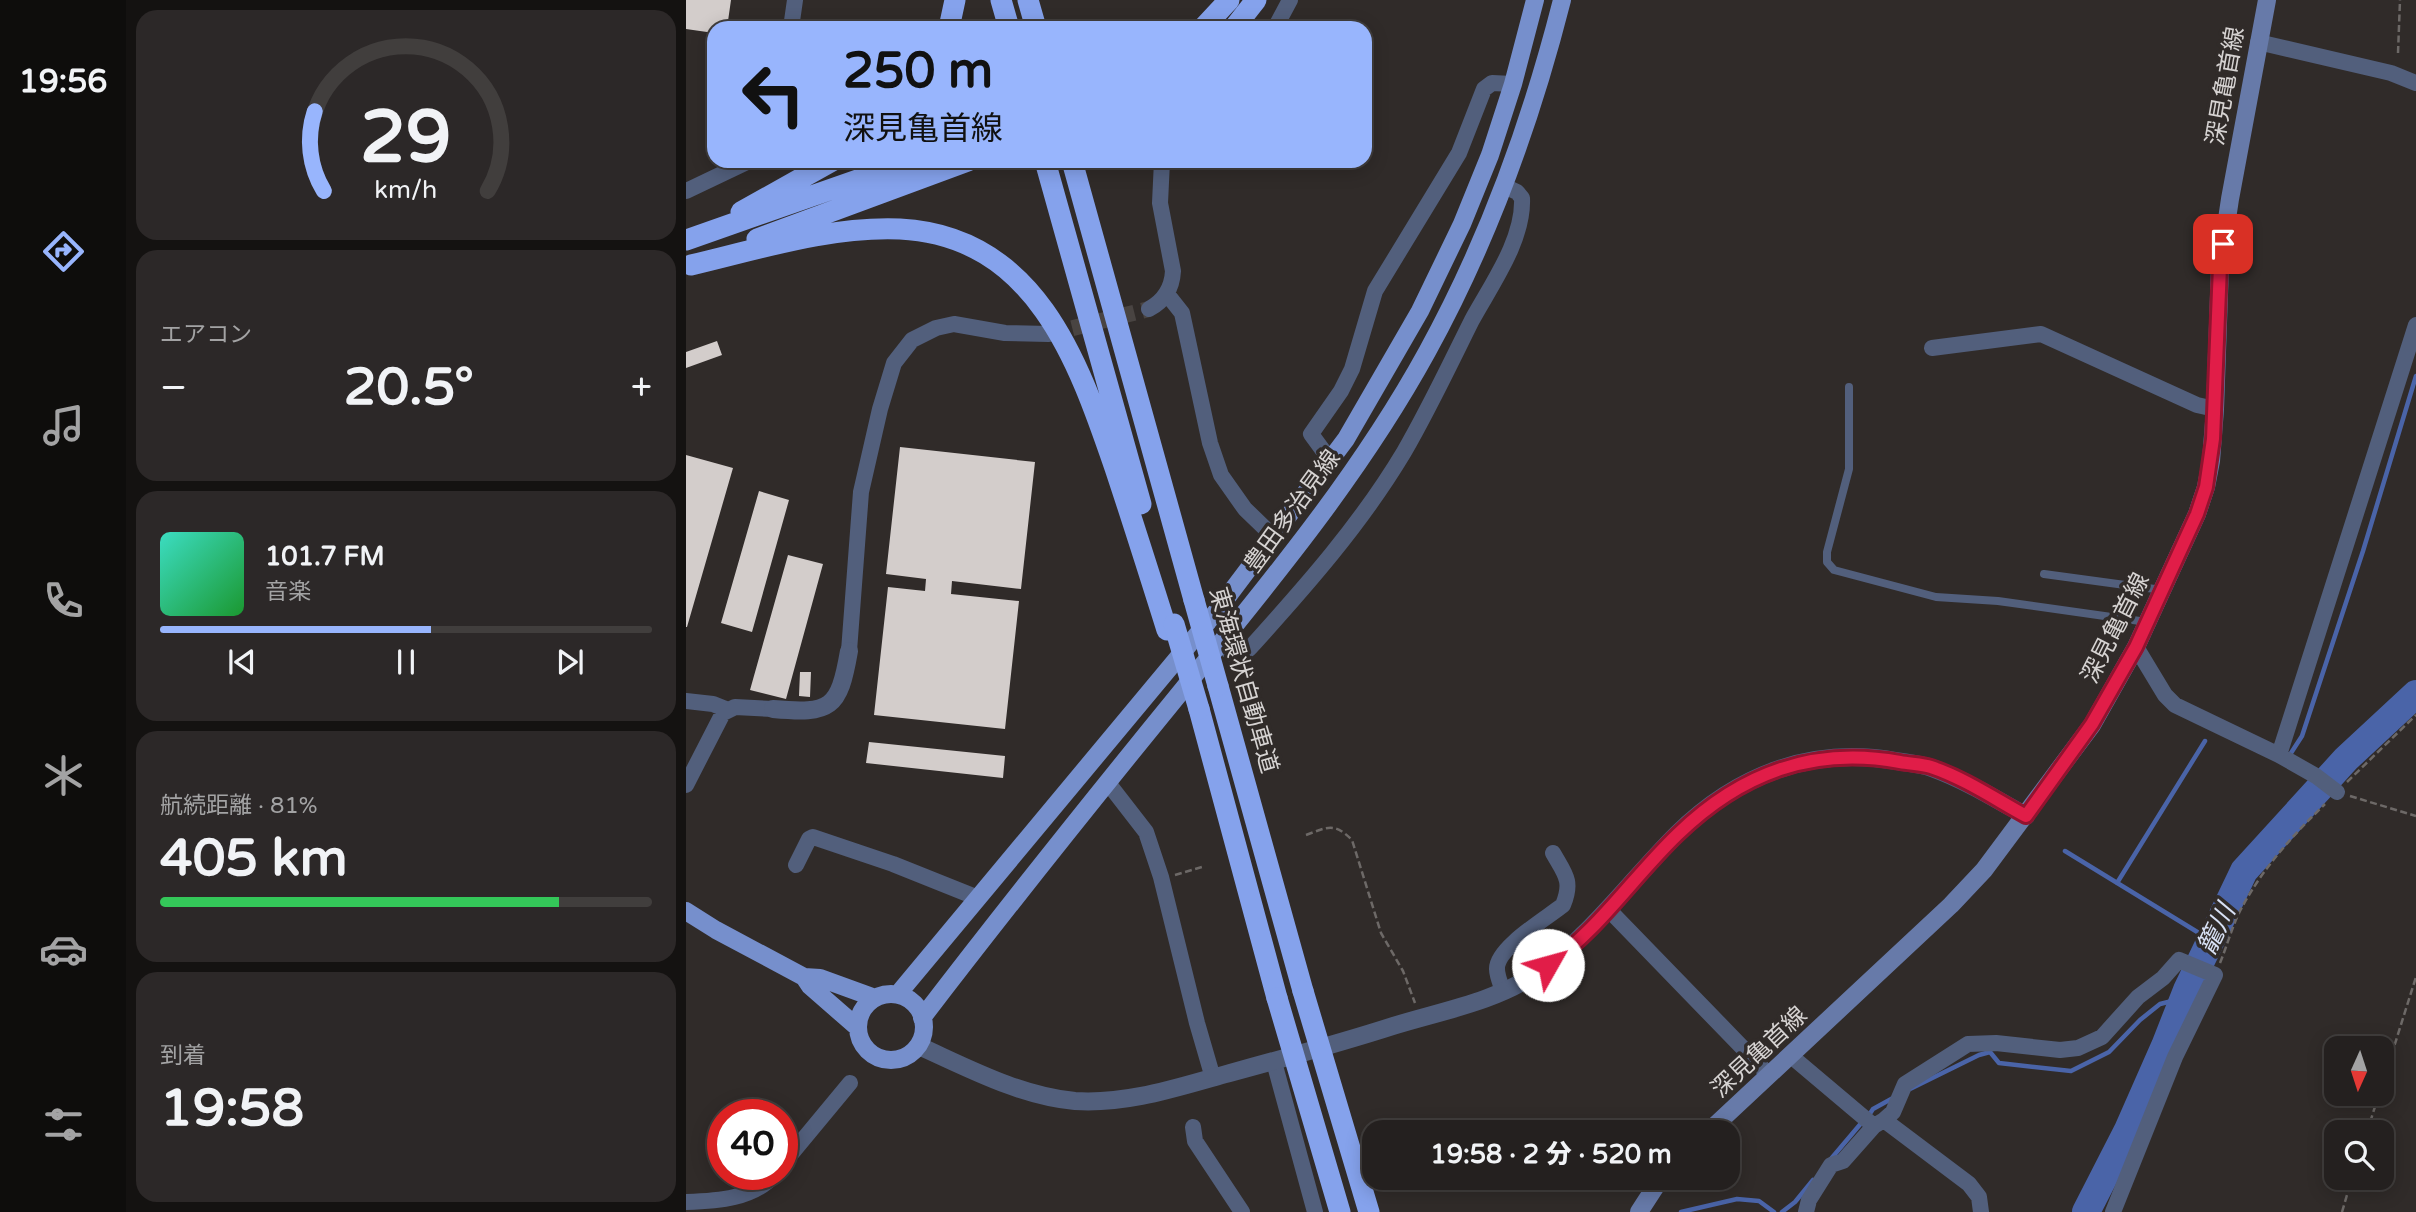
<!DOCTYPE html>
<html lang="ja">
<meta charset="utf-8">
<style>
:root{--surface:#24201f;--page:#2c2828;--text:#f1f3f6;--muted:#a3a3a4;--line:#413e3d;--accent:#98b5fd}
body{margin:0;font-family:"Varela Round","Noto Sans JP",sans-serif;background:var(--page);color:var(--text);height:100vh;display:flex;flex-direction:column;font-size:26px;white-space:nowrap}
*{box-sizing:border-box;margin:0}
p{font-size:23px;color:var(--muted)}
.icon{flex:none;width:38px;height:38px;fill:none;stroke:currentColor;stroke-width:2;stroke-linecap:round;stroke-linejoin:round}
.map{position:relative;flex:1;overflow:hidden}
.side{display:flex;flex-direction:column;gap:10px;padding:10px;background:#141211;width:560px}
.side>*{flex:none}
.hud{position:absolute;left:21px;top:21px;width:665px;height:147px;border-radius:21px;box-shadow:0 4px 18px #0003,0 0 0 2px var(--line);background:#98b5fd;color:#111;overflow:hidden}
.needle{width:46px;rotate:183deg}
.tools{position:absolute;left:1638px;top:1036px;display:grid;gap:14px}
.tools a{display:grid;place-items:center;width:70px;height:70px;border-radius:14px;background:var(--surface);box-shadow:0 4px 18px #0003,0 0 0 2px var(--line);font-size:35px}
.speed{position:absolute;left:21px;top:1099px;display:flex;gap:14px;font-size:35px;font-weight:700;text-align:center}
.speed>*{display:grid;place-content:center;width:91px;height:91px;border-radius:50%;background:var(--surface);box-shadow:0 4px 18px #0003,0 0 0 2px var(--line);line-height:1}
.speed .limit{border:10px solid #d22;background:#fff;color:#111}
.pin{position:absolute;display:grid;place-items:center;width:60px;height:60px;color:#fff;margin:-30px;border-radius:14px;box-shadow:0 4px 10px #0006}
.me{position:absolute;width:77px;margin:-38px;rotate:52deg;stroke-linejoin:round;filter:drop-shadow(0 0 5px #0008)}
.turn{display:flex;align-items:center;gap:24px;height:147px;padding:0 21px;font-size:32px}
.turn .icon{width:91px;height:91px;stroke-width:2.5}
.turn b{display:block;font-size:49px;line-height:60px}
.big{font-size:52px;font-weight:800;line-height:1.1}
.side .tile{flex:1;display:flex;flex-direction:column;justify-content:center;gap:10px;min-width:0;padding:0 24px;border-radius:21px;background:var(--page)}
.side .dial{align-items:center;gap:0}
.dial svg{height:182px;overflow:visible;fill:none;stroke:var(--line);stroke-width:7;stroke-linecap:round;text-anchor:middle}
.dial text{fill:var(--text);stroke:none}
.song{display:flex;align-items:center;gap:21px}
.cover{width:84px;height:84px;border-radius:10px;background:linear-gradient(135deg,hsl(170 70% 55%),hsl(130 70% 35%))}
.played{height:7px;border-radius:4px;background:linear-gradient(90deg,var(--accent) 55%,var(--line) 55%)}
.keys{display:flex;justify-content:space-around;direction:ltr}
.heat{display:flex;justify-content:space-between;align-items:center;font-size:38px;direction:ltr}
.charge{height:10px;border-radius:5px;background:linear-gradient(90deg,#34c759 81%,var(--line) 0)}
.trip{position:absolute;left:676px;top:1120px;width:378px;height:70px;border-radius:21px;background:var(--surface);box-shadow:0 4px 18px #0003,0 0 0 2px var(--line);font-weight:800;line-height:70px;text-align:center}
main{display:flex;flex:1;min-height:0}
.dock{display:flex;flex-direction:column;width:126px;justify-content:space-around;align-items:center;background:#0e0d0c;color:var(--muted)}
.dock .icon{width:49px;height:49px}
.dock .current{color:var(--accent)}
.dock b{font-size:32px;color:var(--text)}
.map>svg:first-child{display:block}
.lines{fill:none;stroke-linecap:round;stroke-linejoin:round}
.stream{stroke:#4a64a8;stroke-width:4.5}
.river{stroke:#4a64a8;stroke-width:28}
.building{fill:#d3cdcb}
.minor-tunnel{stroke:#494442;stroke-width:16;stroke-dasharray:16 8;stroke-linecap:butt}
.path{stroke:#6d6967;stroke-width:2.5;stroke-dasharray:7 3.5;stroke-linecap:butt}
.service{stroke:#525f7c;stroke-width:8}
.minor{stroke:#525f7c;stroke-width:16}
.tertiary{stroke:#525f7c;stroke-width:18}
.secondary{stroke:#677aa9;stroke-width:18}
.primary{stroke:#768fcc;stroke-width:18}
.motorway{stroke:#85a2ec;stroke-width:21}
.motorway-bridge{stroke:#85a2ec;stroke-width:21}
.route-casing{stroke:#92132f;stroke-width:18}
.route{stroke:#e11d48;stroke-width:12}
.labels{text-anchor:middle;stroke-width:7;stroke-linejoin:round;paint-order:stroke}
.street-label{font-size:24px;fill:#d6d3d2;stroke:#302b29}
.water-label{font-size:26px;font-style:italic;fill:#d8e1f5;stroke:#302b29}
</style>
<main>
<nav class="dock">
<b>19:56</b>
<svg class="icon current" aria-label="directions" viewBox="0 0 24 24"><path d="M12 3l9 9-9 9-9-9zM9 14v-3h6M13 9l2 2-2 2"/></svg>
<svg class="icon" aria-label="music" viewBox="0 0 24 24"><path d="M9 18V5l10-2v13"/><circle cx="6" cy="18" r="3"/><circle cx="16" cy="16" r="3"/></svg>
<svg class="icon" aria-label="phone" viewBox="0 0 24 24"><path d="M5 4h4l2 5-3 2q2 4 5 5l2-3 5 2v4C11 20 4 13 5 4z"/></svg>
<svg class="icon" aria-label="climate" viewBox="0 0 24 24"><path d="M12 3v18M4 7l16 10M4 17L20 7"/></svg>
<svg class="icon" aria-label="car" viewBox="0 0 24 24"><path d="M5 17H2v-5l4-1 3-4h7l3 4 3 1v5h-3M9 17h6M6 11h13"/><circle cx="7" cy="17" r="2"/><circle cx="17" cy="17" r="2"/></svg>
<svg class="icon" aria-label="filters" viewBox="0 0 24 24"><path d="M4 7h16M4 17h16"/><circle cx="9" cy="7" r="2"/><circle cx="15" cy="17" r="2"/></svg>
</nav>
<section class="side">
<div class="tile dial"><svg viewBox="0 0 100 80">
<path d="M14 69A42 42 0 1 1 86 69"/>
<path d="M14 69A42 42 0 0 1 10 34" stroke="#98b5fd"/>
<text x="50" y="56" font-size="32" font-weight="700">29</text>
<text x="50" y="72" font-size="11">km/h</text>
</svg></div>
<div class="tile"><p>エアコン</p>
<div class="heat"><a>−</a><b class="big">20.5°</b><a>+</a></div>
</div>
<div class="tile">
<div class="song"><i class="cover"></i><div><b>101.7 FM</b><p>音楽</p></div></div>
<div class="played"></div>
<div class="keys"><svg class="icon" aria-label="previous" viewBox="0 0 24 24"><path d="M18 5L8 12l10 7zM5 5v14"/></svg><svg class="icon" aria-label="pause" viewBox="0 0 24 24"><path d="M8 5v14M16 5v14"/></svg><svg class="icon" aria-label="next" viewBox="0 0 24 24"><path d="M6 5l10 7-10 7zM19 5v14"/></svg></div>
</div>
<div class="tile"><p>航続距離 · 81%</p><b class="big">405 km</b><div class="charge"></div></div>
<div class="tile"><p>到着</p><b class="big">19:58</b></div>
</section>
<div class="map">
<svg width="1730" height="1212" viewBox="0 0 1730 1212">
<rect width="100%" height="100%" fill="#302b29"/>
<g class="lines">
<path class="stream" d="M1605,753L1616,736L1677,551L1730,376
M1379,851L1526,941
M1431,883L1519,741
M1224,1089L1293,1055L1304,1052L1313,1063L1385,1071L1423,1052L1454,1020L1474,1004L1498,998
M1183,1115L1187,1109L1207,1098
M1144,1160L1177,1121
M995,1212L1051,1199L1073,1201L1088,1212
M1096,1212L1109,1202L1127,1180"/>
<path class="river" d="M1400,1212L1442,1130L1479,1046L1501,990L1558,871L1660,759L1730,694"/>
</g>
<path class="building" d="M0,0H45L41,28H28V33L0,29Z
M31,341L36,355L0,368V352Z
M214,447L349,462L335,589L266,581L265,594L333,601L319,729L188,715L202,587L239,591L240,579L200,574Z
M0,455L47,468L1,627H0Z
M73,491L103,500L66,632L35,623Z
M102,555L137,564L100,699L64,690Z
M114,672H125L124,697L113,696Z
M183,742L319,756L317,778L180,763Z"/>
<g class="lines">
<path class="minor-tunnel" d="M363,334L463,309"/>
<path class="path" d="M1712,53L1714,0
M1661,782L1730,715
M1664,796L1730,816
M620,835C642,827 648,822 666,840L695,933L717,971L729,1003
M489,875L516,867
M1534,963C1541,946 1546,927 1554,911C1576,869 1605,837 1639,804
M1696,1085L1730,977
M1681,1132L1693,1094
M1656,1212L1666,1178"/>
<path class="service" d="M1163,387V469L1141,552V562L1148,570L1250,597L1312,601L1461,622
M1358,574L1476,590"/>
<path class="minor" d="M105,28L109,0
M589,28L604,0
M1572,42L1705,73L1730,83
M0,191L63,161
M481,294L496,313L524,443L535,475L559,509L588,537
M463,309C478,301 486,289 487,271L474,203L476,161
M1246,348L1355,334L1511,405L1529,409
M644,460L625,434L655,391L666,369L689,291L773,153L798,89L806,83L827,84
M535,643L546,654H557L564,648C620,586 675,524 718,452C743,409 764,364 786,320C805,285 838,240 836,198L831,192L818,186
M1450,647L1479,695L1489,705L1593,755L1630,776L1651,792
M163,651L175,492L194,409L208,363L226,340L250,328L268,324L319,333L363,334
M0,701L27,704L42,710
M1593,755L1730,325
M422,783L460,832L475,877L511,1023L527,1078
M0,785L37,713L49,707L87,709
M110,865L123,839L127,837L207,864L292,898
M923,910L1082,1074
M817,991C815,985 811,976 811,969C810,948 861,918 877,905C887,881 879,874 867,853
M1105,1056L1188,1126
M588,1062L629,1212
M1198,1120L1283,1184L1293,1197L1295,1212
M507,1127L509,1141L556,1212
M96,1165L164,1083
M0,1202C31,1201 68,1199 89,1174
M1120,1212L1123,1200L1145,1165L1157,1161L1188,1126L1198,1120L1207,1112L1219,1084L1282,1044L1310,1043L1374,1050L1392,1048L1416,1037L1452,997L1477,978L1493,960L1529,975L1489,1057L1427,1212"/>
<path class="tertiary" d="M87,709C145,714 153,709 163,651
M233,1046C282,1068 334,1096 389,1101C438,1104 483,1090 529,1077C588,1061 648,1045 707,1026C755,1011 809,1002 851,973C907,934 943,882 991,834C1051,775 1125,746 1210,761C1222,763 1235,764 1246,768C1279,780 1310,799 1340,816"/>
<path class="secondary" d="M1022,1132L1265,905L1298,870L1406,725L1450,647L1511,514L1520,487L1525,461L1529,409L1534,266L1544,199L1581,0
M953,1212L975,1178"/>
<path class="primary" d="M0,911L30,930L118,977L124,986L171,1027
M118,977L134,978L189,998
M212,994L530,612L660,439L734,311L776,224L804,155L827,84L849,0
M172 1027a33 33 0 1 1 66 0a33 33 0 1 1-66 0Z
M236,1018C321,907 409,797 498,688C585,581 674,474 741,352C801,243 845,122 876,0"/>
<path class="motorway" d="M315,0L323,28
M342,0L350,28
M263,28L269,0
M517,28L543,0
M548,28L570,0
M359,161L455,504
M386,161L508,600
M55,212L146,161
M71,239L282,161
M0,240L226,161
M5,265C73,249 144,226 214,229C349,236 392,360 429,468C447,522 464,576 481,630
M532,686L617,991
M513,709L591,998"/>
<path class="motorway-bridge" d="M508,600L532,686
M488,624L513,709
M617,991L683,1212
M591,998L654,1212"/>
</g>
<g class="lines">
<g class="route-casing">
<path id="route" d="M862,965C913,930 947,877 992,834C1055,773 1127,746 1214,762C1224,764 1236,764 1245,767C1278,778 1309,799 1340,816L1406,724L1450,647L1511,514L1520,487L1527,439L1534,266L1537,244"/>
</g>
<use href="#route" class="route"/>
</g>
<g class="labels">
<g class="street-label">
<text transform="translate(1539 86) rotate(-80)" y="8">深見亀首線</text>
<text transform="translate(606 511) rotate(-54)" y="8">豊田多治見線</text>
<text transform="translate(1429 628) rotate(-63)" y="8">深見亀首線</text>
<text transform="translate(558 680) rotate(74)" y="8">東海環状自動車道</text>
<text transform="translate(1073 1052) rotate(-43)" y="8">深見亀首線</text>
</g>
<g class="water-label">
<text transform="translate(1530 929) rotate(-64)" y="9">籠川</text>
</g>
</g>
</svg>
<div class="tools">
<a><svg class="needle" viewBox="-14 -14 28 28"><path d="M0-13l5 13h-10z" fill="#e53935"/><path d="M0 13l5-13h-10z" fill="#a3a3a4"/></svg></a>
<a><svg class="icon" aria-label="search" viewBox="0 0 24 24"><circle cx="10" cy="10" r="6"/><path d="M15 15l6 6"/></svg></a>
</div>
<div class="speed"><div class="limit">40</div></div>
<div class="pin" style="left:1537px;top:244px;background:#d93025"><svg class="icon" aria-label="arrive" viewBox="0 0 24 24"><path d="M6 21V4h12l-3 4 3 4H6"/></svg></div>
<svg class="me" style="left:862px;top:965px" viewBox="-20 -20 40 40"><circle r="19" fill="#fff"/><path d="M0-13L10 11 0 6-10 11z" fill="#e11d48"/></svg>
<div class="trip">19:58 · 2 分 · 520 m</div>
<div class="hud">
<div class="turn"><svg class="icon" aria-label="left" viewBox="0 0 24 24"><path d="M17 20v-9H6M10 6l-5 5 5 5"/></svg><div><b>250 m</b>深見亀首線</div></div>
</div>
</div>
</main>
